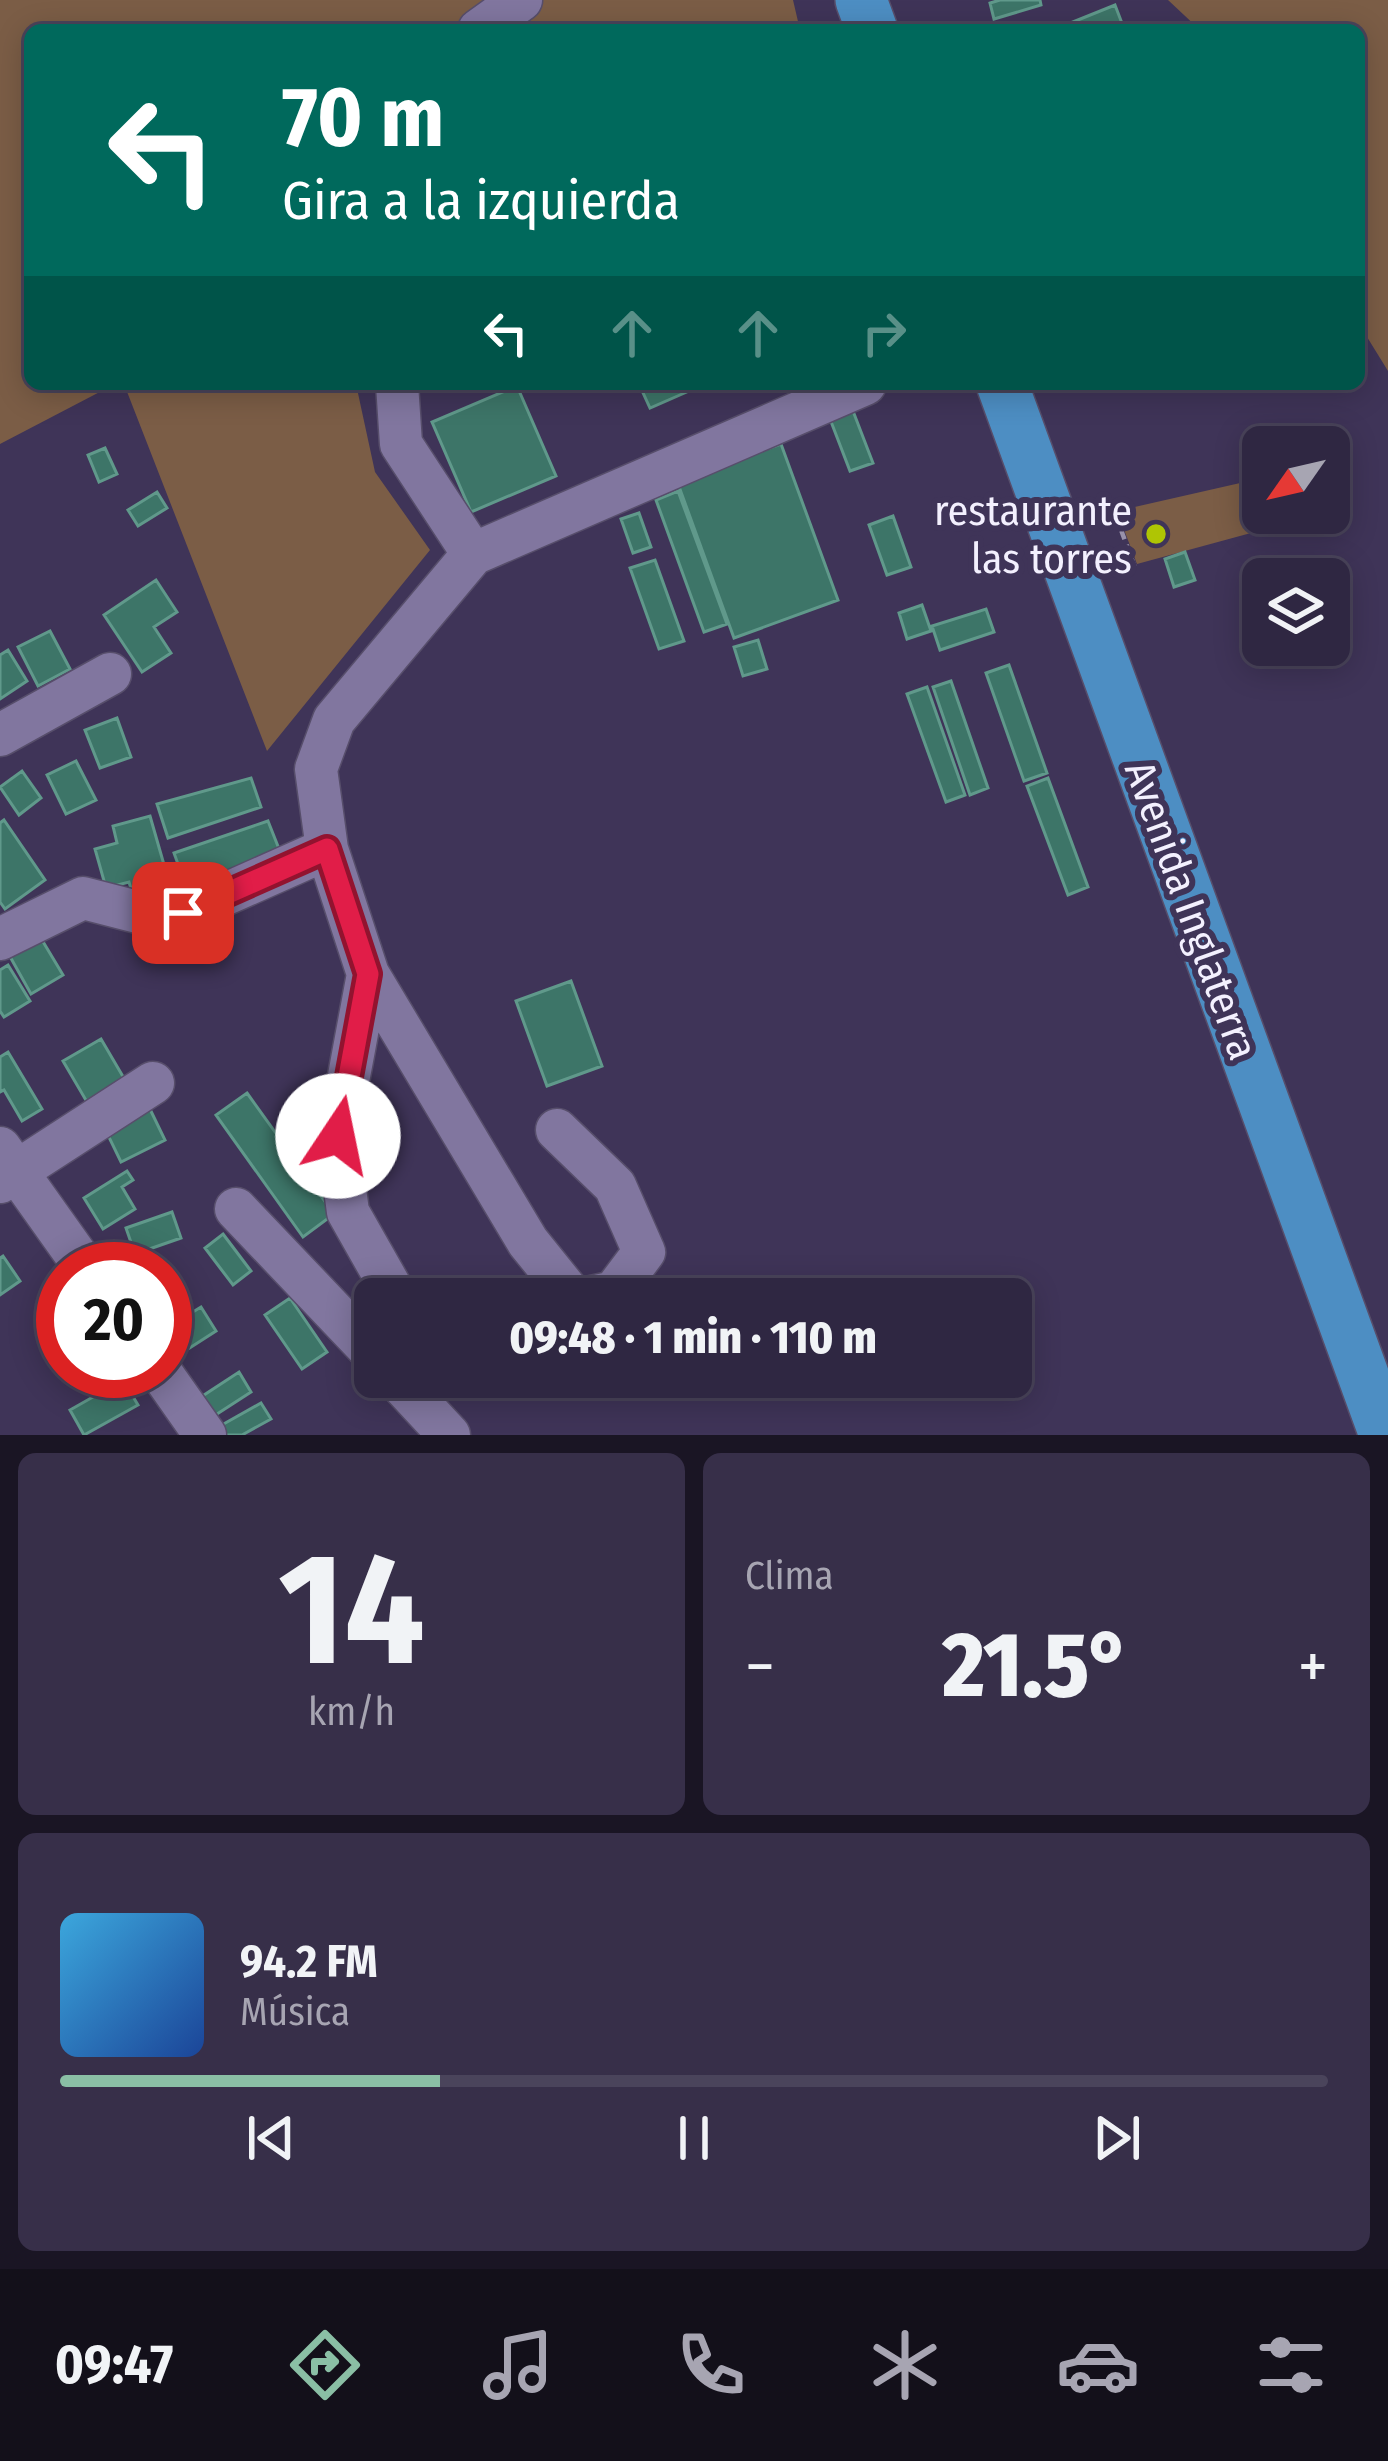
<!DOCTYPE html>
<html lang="es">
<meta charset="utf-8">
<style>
:root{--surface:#2f2742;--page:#372f49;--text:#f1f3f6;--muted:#a7a5b2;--line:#4a445b;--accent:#8abfa5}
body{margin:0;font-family:"Fira Sans Condensed",sans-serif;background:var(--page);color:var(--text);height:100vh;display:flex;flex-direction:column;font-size:45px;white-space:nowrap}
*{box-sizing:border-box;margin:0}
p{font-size:39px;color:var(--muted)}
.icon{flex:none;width:66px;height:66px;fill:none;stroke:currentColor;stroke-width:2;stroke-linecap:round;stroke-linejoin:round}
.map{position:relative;height:1435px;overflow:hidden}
.drawer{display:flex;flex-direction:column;gap:18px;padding:18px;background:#1a1524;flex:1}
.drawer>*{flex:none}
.guide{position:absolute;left:24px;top:24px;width:1341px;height:366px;border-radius:18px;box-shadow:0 6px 30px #0003,0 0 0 3px var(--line);background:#00695c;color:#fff;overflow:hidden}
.needle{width:78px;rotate:236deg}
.controls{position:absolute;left:1242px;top:426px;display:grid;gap:24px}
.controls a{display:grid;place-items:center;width:108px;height:108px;border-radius:18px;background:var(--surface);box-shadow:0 6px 30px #0003,0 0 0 3px var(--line);font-size:60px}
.speed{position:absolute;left:36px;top:1242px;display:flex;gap:24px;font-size:60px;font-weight:700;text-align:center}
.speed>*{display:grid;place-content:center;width:156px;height:156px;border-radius:50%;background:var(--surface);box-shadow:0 6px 30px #0003,0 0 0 3px var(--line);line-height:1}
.speed .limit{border:18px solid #d22;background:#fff;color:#111}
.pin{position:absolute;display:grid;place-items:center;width:102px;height:102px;color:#fff;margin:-51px;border-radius:24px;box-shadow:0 6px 18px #0006}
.me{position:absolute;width:132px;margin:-66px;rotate:11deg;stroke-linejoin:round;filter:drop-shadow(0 0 9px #0008)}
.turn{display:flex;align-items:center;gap:42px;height:252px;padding:0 60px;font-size:54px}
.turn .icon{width:156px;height:156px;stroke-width:2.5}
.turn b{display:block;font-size:84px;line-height:102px}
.lanes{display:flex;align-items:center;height:114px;padding:0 60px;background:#0003;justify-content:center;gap:60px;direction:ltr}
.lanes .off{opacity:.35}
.big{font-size:90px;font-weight:800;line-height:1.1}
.drawer .card{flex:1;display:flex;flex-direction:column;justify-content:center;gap:18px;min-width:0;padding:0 42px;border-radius:18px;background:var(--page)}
.drawer .dial{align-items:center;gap:0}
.dial b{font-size:156px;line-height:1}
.song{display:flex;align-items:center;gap:36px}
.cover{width:144px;height:144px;border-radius:18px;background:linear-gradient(135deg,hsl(200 70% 55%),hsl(220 70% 35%))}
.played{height:12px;border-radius:6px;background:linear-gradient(90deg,var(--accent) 30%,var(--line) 30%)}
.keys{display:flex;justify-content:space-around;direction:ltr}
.heat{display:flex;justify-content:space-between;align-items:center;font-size:66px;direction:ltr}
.drawer .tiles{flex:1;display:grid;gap:18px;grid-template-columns:1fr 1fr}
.card:last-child{grid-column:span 2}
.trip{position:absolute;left:354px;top:1278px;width:678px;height:120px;border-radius:18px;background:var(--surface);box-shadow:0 6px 30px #0003,0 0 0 3px var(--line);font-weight:800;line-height:120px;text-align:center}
.menu{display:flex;height:192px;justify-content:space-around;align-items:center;background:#13101a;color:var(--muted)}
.menu .icon{width:84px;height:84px}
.menu .current{color:var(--accent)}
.menu b{font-size:54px;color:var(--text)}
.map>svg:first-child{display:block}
.green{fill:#7b5d46}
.building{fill:#3d7568;stroke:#60998b;stroke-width:3}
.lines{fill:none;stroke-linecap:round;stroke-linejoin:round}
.minor-casing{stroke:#574e6b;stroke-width:45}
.major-casing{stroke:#574e6b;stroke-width:54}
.path{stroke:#9891aa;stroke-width:4.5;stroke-dasharray:9 6;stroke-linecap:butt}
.minor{stroke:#81769f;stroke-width:42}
.major{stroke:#4d8ec3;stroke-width:51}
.route-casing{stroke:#92132f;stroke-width:30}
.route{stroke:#e11d48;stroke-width:21}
.poi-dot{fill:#afc504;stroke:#3f3458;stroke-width:4.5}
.labels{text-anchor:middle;stroke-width:12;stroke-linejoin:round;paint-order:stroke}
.poi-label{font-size:42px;fill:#f3f0fe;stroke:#3f3458;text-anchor:end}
.street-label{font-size:42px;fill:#f3f0fe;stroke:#3f3458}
</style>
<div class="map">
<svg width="1388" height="1435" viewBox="0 0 1388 1435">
<rect width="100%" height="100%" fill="#3f3458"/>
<path class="green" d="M0,0H793L800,30H30V384H115L0,444Z
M1168,0H1388V371L1359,324V30H1200Z
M124,384H356L375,472L430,550L267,751Z
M1249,481L1262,530L1137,564L1117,511Z"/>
<path class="building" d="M1000,0H1040L1041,5L994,19L990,3Z
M1115,5L1123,26L1113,30H1053Z
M639,384H705L650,408Z
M517,386L556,476L471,512L432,422Z
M853,411L873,463L850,471L830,419Z
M781,444L838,600L734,638L677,481Z
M105,448L117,474L99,482L88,455Z
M678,491L727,624L704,632L656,500Z
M157,492L167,508L138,526L128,510Z
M639,513L651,547L633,553L621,519Z
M893,516L911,567L887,575L869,525Z
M1185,552L1195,580L1174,587L1165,559Z
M655,560L684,641L659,649L630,568Z
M156,580L177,612L154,627L171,653L142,672L104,615Z
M922,605L931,631L907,639L899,613Z
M986,609L994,632L940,650L932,626Z
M50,631L70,669L38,686L18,647Z
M758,640L767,669L743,676L734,647Z
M8,650L27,681L0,699V655Z
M1009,665L1047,773L1024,781L986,673Z
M951,681L988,788L970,795L933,687Z
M927,687L965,795L946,802L907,694Z
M117,718L131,757L100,768L85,730Z
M76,761L96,800L66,814L47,775Z
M22,771L41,798L19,815L0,787Z
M251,778L261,807L168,838L157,804Z
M1048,778L1088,887L1068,895L1027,786Z
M150,816L173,896L136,906L129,882L106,888L95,849L117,843L113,826Z
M4,820L45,880L5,909L0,902V823Z
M268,821L281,854L188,892L174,853Z
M39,935L63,975L31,994L8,953Z
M8,965L30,1001L4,1017L0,1011V970Z
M571,981L602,1066L547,1086L516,1001Z
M101,1039L125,1080L87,1102L63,1061Z
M8,1052L42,1109L22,1121L4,1090L0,1092V1057Z
M247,1093L334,1214L303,1237L216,1115Z
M148,1105L165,1140L121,1162L104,1127Z
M127,1171L133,1180L122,1187L135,1209L103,1229L84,1198Z
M172,1212L181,1238L135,1254L126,1228Z
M223,1234L251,1271L233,1285L205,1248Z
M3,1256L20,1281L0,1295V1258Z
M290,1298L327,1352L302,1369L265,1315Z
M201,1307L216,1331L171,1360L165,1350V1329Z
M239,1372L251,1392L214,1416L201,1397Z
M123,1380L138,1405L84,1435L70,1410Z
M261,1403L271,1419L242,1435H225L220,1426Z"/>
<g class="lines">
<g class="minor-casing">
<path id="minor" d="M479,30L521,0
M397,384L401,444L473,554
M0,735L110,674
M0,939L83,898L149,915L183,913L327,849
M368,974L338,1135L348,1212L395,1295
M557,1130L615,1186L644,1252L614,1292L583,1299
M0,1148L86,1269
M0,1182L153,1083
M236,1209L375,1355
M574,1299L528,1242L368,974L327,849L316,769L334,720L473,554L865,384
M160,1371L205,1435
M395,1377L449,1435"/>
</g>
<g class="major-casing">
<path id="major" d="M861,0L872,30
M1002,384L1385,1435"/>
</g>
<path class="path" d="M1094,524L1114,511L1134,565L1113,572"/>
<use href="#minor" class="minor"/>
<use href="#major" class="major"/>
</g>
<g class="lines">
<g class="route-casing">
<path id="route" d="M183,913L327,849L368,974L338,1136"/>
</g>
<use href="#route" class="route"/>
</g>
<circle class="poi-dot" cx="1156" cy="534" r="12"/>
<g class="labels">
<g class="poi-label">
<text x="1132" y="525">restaurante<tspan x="1132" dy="48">las torres</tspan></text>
</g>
<g class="street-label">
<text transform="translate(1192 910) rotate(70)" y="15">Avenida Inglaterra</text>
</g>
</g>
</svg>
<div class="controls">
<a><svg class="needle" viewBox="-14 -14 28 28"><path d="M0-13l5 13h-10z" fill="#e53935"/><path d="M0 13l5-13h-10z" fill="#a7a5b2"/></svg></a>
<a><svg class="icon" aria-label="layers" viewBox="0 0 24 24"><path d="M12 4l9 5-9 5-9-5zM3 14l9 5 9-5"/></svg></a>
</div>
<div class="speed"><div class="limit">20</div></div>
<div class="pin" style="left:183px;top:913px;background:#d93025"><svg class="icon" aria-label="arrive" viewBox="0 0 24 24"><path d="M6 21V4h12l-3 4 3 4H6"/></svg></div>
<svg class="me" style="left:338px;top:1136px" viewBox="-20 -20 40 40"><circle r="19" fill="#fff"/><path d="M0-13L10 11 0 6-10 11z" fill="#e11d48"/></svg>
<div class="trip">09:48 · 1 min · 110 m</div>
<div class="guide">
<div class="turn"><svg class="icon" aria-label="left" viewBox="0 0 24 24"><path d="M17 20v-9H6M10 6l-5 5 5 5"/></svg><div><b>70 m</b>Gira a la izquierda</div></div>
<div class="lanes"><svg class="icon" aria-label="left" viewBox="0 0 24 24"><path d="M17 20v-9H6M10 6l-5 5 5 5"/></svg><svg class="icon off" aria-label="ahead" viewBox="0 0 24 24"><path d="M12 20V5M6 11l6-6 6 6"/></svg><svg class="icon off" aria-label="ahead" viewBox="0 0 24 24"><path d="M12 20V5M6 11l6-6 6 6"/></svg><svg class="icon off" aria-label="right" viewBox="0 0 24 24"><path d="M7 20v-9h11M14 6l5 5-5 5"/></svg></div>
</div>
</div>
<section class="drawer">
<div class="tiles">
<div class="card dial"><b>14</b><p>km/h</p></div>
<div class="card"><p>Clima</p>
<div class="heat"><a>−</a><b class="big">21.5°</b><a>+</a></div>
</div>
<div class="card">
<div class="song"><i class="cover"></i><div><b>94.2 FM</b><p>Música</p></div></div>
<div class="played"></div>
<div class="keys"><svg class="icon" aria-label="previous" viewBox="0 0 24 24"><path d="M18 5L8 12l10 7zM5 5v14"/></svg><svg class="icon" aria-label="pause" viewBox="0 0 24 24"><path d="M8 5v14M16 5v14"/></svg><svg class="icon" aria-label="next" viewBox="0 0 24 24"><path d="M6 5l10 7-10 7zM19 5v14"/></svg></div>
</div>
</div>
</section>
<nav class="menu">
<b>09:47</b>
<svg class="icon current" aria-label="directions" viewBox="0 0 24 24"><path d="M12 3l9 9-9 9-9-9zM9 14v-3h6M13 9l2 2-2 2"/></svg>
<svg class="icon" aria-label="music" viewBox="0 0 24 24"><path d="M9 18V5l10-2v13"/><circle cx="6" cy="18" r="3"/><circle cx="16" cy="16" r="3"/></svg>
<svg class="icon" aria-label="phone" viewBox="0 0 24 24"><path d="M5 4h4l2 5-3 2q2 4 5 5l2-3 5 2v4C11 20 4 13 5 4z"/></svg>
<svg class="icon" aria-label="climate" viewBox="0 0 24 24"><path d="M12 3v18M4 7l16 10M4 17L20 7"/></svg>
<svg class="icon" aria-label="car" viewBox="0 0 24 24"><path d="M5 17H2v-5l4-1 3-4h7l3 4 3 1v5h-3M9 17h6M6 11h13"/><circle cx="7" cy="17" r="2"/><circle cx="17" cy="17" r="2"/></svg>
<svg class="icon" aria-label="filters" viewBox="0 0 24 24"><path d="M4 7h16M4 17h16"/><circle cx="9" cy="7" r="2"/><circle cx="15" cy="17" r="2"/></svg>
</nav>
